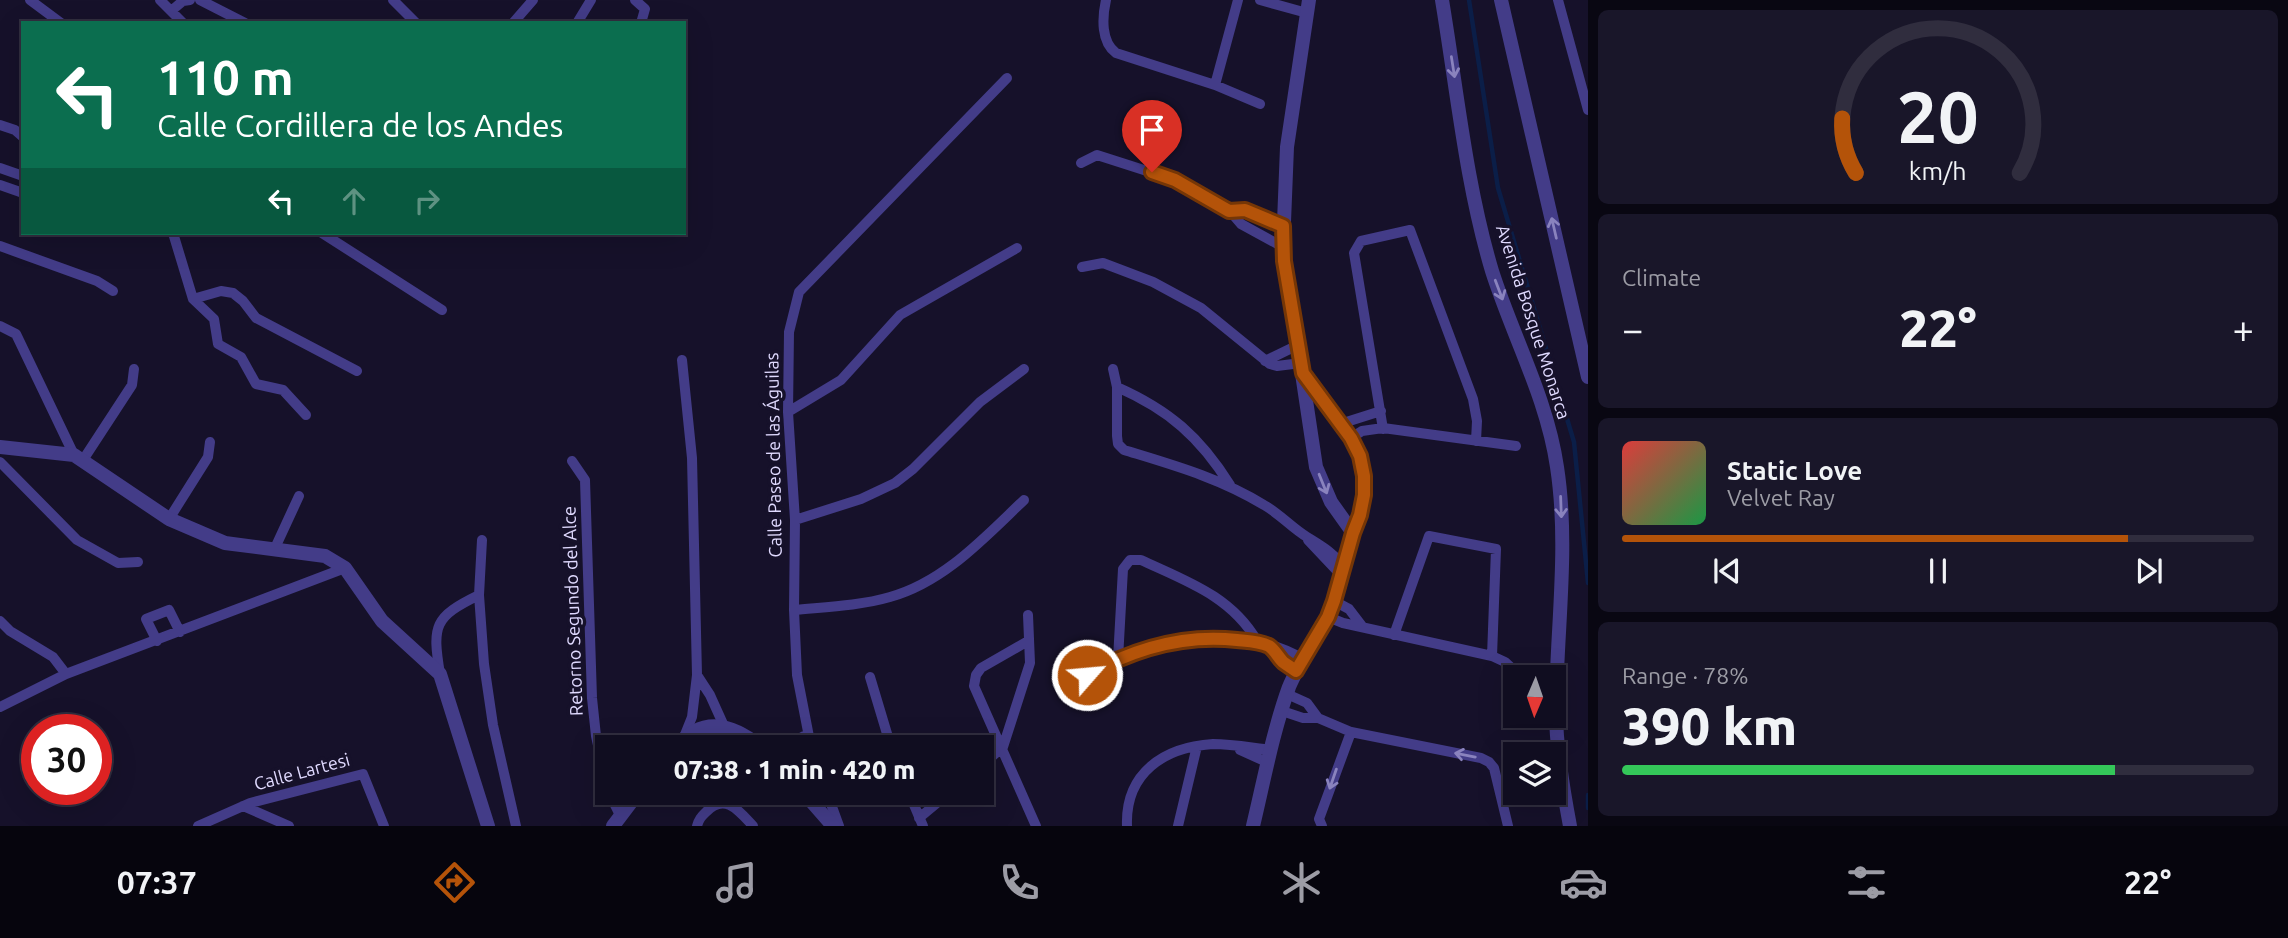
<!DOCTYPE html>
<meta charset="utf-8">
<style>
:root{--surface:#100d20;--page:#191629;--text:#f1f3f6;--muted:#9c9ca5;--line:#302d3e;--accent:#b45309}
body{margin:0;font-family:Ubuntu,sans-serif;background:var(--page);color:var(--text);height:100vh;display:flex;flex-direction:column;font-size:26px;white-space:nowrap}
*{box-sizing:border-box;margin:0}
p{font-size:23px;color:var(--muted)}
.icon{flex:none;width:38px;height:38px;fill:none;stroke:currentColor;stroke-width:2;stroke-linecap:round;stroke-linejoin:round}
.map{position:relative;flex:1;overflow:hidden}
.side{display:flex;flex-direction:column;gap:10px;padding:10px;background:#090712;width:700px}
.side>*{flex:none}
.guide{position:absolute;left:21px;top:21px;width:665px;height:214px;border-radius:0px;box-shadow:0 7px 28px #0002,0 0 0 2px var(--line);background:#0b6e4f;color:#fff;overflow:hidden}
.needle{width:46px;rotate:182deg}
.controls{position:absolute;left:1503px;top:665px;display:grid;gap:14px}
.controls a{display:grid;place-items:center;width:63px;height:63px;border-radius:0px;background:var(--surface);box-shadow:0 7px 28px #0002,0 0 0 2px var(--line);font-size:35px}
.speed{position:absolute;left:21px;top:714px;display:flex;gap:14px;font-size:35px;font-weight:700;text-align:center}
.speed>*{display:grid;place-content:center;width:91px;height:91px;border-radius:50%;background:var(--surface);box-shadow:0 7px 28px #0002,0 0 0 2px var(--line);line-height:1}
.speed .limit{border:10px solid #d22;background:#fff;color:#111}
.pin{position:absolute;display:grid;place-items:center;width:60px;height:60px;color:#fff;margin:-72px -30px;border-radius:50% 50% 50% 0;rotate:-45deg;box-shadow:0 0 7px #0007}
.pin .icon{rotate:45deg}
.me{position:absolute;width:77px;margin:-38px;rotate:63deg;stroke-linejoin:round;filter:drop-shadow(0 0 5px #0008)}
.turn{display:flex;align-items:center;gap:24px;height:147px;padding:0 21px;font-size:32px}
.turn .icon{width:91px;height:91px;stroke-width:2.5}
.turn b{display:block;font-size:49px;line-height:60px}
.lanes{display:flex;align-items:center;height:66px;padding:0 21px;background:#0003;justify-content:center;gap:35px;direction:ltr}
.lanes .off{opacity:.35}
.big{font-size:52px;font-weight:800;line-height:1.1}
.side .widget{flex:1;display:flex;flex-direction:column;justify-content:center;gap:10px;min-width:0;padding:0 24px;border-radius:10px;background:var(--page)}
.side .dial{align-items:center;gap:0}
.dial svg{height:182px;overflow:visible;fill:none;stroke:var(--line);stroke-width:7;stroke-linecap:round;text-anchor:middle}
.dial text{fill:var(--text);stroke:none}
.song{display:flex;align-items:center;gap:21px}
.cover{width:84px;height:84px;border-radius:10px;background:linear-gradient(135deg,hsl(0 70% 55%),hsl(140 70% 35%))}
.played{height:7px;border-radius:4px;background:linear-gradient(90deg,var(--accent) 80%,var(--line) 80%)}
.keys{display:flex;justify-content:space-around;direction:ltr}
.heat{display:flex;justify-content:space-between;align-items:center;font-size:38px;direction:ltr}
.charge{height:10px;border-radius:5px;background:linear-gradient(90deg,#34c759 78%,var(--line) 0)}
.trip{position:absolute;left:595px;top:735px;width:399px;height:70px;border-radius:0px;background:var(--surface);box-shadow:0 7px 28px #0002,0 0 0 2px var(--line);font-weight:800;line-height:70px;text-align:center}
.menu{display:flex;height:112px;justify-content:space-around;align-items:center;background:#06050d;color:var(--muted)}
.menu .icon{width:49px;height:49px}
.menu .on{color:var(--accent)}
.menu b{font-size:32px;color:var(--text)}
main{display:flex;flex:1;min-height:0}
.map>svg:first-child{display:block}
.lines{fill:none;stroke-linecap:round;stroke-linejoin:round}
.stream{stroke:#0b1e48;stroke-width:4.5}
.minor{stroke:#433c88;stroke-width:10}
.tertiary{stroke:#433c88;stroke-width:14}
.oneway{stroke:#8a83be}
.route-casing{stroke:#753606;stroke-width:18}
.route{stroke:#b45309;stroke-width:12}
.labels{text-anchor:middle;stroke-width:7;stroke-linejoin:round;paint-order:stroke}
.street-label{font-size:18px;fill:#e0daff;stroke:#16112a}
</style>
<main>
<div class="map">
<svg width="1588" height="826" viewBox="0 0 1588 826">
<rect width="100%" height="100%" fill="#16112a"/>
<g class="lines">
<path class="stream" d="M1469,0L1498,188L1574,442L1588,583
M1588,795V808"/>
<path class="minor" d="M30,0L61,23
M160,0L183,23
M200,0L245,23
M393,0L416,23
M635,0L645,9L641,23
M1106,0C1102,18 1101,42 1116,53L1215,85L1260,104
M1260,0L1307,13
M1558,0L1588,110
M171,11L183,1L190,0
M513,23L533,0
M577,23L591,0
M1215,85L1238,0
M0,125L15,130L23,137
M1081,163L1097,155L1175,180L1229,210L1241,224L1283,247
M0,168L23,176
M0,185L23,193
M1229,210H1245L1283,226
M173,233L193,299L214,319L218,344L241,357L256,384L283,390L306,415
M322,233L442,310
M0,246L97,281L113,291
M1082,267L1103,263L1153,282L1201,308L1270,364L1277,366L1301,363
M193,299L221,291L233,293L243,301L256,318L357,371
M0,326L16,334L74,455
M682,360L692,458L697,675L692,717L684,737
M1265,361L1298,345
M1113,369L1117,387V436L1118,444L1124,450C1173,465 1220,478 1264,505C1280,514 1292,528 1307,537C1323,547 1332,552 1345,567
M1117,387C1169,410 1200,437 1230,485
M788,412L841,380L900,315L1017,248
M1340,424L1381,411
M1383,429L1354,253L1361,241L1410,230L1473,399L1477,421L1476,441
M1351,438L1362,431L1383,428L1516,446
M83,460L132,385L134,369
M572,461L585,480L592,698L596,736L607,787
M0,462L77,540L118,563L138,562
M169,519L208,457L210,442
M795,520L861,499L895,483L913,469L980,402L1024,369
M482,540L479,595L484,664L493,725L516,826
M1308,540L1342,576
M275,548L299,496
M1334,601L1349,609L1362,626
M794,610C825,607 859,606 890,597C944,582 984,538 1024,500
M1328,617L1343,623L1492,656L1505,662L1521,677
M0,621L10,631L53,657L66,674
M1394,635L1429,536L1496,549L1492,656
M157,641L146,619L169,610L180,632
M1028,641L981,668L976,675L974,686L1036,826
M1271,647L1282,661L1296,671
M1118,659L1123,569L1130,560H1141C1186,581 1231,596 1257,641
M440,674C432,625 434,617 479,595
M697,675L710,695L724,726
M1087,675C1149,640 1239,621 1303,659
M870,677L891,747
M1287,694L1307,703L1318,718
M0,707L66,674L345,568
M1282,711L1303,718H1318L1351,732L1481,758L1489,762L1494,768L1508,826
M784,747L808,734
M811,747L797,675L794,610L795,520L788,412L789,332L799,292L1007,78
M1240,750L1269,763
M982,765L1003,747L1030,663L1028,615
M609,793L620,815
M827,793L839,826
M909,793L923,826
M243,806L289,826
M919,818L949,793
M198,826L250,803L363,774L384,826
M697,826C699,819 701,817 706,812C725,792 739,811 753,826
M1127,826C1125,773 1164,747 1213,744C1233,744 1253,748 1272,750
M1178,826L1197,746
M1322,826L1319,819L1351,732"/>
<path class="tertiary" d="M1309,0L1287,147L1283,247L1316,467L1331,502L1353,533
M1442,0C1457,90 1466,184 1492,271C1513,337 1547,398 1557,467C1569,545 1557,626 1556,705C1555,742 1563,789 1570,826
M1501,0L1588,377
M0,447L74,455L169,519L225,543L325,556L345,568L382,621L440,674L488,826
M676,747C703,715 732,724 761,747
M804,793L833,826
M613,826L638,793
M1253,826C1264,780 1273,731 1289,687C1299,662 1316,642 1328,618C1340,593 1345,563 1352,536C1357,515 1367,498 1364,475C1359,438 1326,406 1305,376"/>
</g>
<defs><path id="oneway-shaft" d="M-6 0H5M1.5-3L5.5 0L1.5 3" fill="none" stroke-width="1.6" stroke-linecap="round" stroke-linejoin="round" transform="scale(1.75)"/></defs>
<g class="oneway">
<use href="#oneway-shaft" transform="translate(1453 67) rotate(81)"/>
<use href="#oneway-shaft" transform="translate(1554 228) rotate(-103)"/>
<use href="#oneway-shaft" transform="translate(1499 290) rotate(69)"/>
<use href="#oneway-shaft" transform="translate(1323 484) rotate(68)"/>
<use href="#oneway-shaft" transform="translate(1561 507) rotate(88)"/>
<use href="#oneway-shaft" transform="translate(1465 755) rotate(-169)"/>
<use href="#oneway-shaft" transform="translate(1333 779) rotate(109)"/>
</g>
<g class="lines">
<g class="route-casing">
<path id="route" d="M1087,675C1133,649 1184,634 1237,640C1248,641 1259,641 1269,646C1275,650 1278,657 1283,662C1287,665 1292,668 1296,671L1328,617L1334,601L1353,533L1360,515L1364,495V476L1360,456L1351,438L1303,373L1284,261L1283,226L1245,210L1229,211L1175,180L1152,172"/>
</g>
<use href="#route" class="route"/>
</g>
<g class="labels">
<g class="street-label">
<text transform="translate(1533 322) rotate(72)" y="6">Avenida Bosque Monarca</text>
<text transform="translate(774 455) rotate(-91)" y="6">Calle Paseo de las Águilas</text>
<text transform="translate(573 611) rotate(-92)" y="6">Retorno Segundo del Alce</text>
<text transform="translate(302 772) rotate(-15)" y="6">Calle Lartesi</text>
</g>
</g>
</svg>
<div class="controls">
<a><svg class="needle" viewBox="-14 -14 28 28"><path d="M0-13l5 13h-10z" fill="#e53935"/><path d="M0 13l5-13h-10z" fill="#9c9ca5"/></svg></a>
<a><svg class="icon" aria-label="layers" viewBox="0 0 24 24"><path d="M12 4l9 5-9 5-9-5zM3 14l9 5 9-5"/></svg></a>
</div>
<div class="speed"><div class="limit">30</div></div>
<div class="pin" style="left:1152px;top:172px;background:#d93025"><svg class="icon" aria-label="arrive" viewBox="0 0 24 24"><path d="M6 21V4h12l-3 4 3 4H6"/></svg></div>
<svg class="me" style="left:1087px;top:675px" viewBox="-20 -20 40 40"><circle r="17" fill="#b45309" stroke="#fff" stroke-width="3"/><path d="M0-11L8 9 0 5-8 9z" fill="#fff"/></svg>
<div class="trip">07:38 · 1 min · 420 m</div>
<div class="guide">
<div class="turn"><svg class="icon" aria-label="left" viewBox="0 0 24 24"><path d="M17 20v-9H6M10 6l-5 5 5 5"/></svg><div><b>110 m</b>Calle Cordillera de los Andes</div></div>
<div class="lanes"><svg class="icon" aria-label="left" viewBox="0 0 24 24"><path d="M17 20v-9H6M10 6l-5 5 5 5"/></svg><svg class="icon off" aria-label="ahead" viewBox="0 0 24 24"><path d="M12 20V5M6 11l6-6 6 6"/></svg><svg class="icon off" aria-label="right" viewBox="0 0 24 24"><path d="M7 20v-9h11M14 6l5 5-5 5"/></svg></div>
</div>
</div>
<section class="side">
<div class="widget dial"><svg viewBox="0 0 100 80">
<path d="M14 69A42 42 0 1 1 86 69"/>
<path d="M14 69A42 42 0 0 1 8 45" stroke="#b45309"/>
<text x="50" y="56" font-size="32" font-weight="700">20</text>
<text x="50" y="72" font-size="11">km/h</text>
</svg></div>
<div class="widget"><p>Climate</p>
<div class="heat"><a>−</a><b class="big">22°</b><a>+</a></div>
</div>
<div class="widget">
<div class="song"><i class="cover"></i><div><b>Static Love</b><p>Velvet Ray</p></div></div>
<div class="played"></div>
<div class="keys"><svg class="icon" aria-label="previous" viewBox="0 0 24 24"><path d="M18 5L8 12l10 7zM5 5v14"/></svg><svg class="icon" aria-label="pause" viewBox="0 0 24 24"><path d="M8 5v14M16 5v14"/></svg><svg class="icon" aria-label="next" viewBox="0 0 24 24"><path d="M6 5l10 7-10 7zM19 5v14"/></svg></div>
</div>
<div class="widget"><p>Range · 78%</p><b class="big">390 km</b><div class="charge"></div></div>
</section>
</main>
<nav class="menu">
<b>07:37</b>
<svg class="icon on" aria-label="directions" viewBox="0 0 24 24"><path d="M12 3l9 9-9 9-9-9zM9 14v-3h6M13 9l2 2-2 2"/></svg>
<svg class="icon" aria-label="music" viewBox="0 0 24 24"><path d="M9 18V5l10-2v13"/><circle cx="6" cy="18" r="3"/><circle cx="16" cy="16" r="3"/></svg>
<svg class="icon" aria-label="phone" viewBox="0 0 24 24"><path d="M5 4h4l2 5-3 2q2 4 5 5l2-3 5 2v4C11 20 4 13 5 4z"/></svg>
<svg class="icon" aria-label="climate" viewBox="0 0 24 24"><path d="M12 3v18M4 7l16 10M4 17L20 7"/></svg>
<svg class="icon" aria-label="car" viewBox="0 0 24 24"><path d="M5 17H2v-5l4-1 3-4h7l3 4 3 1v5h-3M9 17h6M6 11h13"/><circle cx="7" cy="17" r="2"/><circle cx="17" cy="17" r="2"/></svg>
<svg class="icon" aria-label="filters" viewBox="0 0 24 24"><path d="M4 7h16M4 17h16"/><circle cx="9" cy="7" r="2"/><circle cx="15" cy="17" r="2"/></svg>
<b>22°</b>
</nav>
